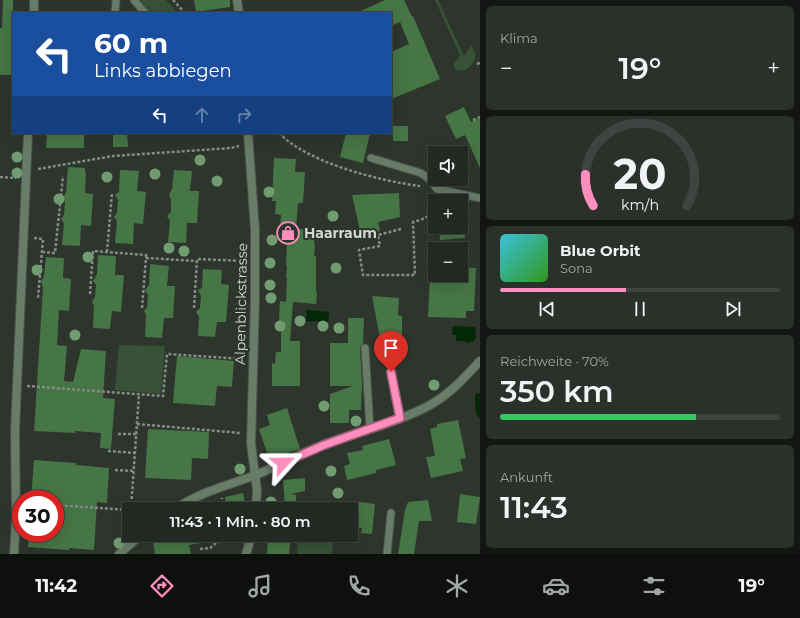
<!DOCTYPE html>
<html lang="de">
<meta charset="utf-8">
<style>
:root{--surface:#222822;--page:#2a302a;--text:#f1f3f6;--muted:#a2a6a5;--line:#3f4440;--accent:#fe8ebd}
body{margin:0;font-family:Montserrat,sans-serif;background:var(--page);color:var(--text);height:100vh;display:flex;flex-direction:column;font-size:15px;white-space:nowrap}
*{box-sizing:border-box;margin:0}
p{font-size:13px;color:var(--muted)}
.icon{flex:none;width:22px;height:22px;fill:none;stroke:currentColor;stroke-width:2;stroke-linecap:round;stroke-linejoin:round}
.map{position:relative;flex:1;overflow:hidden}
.panel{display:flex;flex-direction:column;gap:6px;padding:6px;background:#131613;width:320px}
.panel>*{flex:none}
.banner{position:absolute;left:12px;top:12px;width:380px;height:122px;border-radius:0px;box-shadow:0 4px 16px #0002,0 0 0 1px var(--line);background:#1a4fa0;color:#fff;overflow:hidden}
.controls{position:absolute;left:428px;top:146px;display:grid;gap:8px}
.controls a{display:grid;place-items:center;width:40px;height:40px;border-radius:0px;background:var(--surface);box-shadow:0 4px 16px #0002,0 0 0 1px var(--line);font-size:20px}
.speed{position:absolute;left:12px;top:490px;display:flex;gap:8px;font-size:20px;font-weight:700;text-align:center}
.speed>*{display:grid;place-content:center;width:52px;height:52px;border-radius:50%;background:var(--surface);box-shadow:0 4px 16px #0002,0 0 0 1px var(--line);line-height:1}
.speed .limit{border:6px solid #d22;background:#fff;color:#111}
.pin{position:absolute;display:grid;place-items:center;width:34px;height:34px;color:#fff;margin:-41px -17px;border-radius:50% 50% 50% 0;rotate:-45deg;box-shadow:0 0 4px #0007}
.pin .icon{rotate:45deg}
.me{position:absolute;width:44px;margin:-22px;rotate:66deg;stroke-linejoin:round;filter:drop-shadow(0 0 3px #0008)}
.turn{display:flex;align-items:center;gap:14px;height:84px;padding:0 16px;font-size:18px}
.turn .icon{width:52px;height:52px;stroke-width:2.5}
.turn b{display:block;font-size:28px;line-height:34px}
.lanes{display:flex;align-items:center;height:38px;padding:0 16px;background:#0003;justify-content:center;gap:20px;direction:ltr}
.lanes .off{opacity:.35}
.big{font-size:30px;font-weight:600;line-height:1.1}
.panel .widget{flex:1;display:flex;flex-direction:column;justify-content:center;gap:6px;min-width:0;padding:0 14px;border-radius:6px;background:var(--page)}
.panel .dial{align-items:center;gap:0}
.dial svg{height:104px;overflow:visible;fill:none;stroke:var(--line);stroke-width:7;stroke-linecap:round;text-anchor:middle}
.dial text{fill:var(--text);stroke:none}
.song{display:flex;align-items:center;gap:12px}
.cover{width:48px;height:48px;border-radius:6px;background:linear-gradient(135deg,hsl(190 70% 55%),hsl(110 70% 35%))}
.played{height:4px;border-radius:2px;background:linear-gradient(90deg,var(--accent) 45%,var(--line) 45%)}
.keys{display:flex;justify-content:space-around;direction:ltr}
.heat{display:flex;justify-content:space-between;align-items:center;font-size:22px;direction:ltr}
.charge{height:6px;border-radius:3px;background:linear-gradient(90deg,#34c759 70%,var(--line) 0)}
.trip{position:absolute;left:122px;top:502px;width:236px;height:40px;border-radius:0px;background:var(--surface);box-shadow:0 4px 16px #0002,0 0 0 1px var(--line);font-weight:600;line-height:40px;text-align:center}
.menu{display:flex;height:64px;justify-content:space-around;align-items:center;background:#0e100e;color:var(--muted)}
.menu .icon{width:28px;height:28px}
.menu .selected{color:var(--accent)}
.menu b{font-size:18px;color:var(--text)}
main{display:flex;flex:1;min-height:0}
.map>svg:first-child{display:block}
.green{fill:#375236}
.water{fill:#042806}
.building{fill:#467546}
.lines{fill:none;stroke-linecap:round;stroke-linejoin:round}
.lane-casing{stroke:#4b534b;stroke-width:9}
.street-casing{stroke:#4b534b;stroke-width:10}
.path{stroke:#858b85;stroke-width:2.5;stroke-dasharray:3 2;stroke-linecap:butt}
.lane{stroke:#687c67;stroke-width:7}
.street{stroke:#687c67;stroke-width:8}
.tree{fill:#719c71}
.route-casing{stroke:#a55c7b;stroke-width:10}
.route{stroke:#fe8ebd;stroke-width:7}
.labels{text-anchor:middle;stroke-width:4;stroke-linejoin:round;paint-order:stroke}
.poi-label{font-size:14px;font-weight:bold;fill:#d4d9d4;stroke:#2d352d;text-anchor:start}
.street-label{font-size:14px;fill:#d4d9d4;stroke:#2d352d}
</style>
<main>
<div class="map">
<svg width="480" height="554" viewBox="0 0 480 554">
<rect width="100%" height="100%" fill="#2d352d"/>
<path class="green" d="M141,0H166L178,13H150Z
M435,0H438L464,56L472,45C473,49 475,52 475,55C475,66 463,75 454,68V64L460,55Z
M119,345L165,346L161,394L115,390Z
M298,535H334L332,554H297Z"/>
<path class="water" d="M307,310L329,312L328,322L306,321Z
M453,326L475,327L476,337L474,341L468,343L462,341H456V335H452Z
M480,393V418H479C473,411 476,403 475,394Z"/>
<path class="building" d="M3,0H13V75H0V28H2Z
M194,0H230V7L196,12Z
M385,0H404L412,17L413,16L440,79L391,99V52L409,44L400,22L391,26V13H356Z
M464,107L471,122L480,118V168L465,135L456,139L445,116Z
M393,126H408V141H393Z
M47,133H84V148H46Z
M113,133H127L128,147H113Z
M346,133H370L363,163L340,157Z
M274,158L296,159L295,172H305L303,203H298L296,229L315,230L314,244H315L314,256H316V292H317L316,304L293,302L290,341H300V386H272V363L275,364L276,352H281V321H279L280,301L286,302L287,278H286L287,266H286L287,242L279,241L281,215L275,214L276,201H272Z
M68,167L85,168V173H86L85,193L93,194L91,226L81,225L80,246L62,245L64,223L61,219L64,215L65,202L63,198L66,192Z
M120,170L139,171L137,191L146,192L143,224L134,223L133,244L115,243L117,221L114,217L117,213L118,200L115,195L119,192Z
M174,170L192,171L190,191H199L197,223H187L186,243L168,242L170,221L167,216L171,212V200L169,195L172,189Z
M399,193L400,217L378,222L380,231L361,235L352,195Z
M439,227H464L465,238L440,240Z
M98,255L116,256L115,275H124L121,312L112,311L110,329L93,328L94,306L92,302L95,297L96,285L93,281L97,274Z
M46,257L64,258L63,278L71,279L69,311L59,310L57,345L67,346L64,381L73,382L81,349L106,351L103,398L115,399L111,449L100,448L101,433L75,431V433L34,431L43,287L41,282L44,276Z
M150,264L169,266L167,286H175L173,318H164L162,338L145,337L146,315L144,311L147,307L148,295L145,290L149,285Z
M461,267L476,268L474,311H466V318L428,317L430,275H461Z
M203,269L222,270L221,284L229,285L226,322H217L215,337L198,336L199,317L196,312L200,308L201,296L198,290L202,288Z
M372,296L399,298L398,315L402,316V345L382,349Z
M348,318H364L363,344L360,348L362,383L361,410H349V423H330V394L353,386H330V343H348Z
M177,356L234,361L232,387L217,386L215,406L173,403Z
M287,408L300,449L269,459L259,429L270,425L267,415Z
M458,420L466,458L460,459L463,471L431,478L426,457L435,456L430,429L437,427V424Z
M148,429L209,432L208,459L192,458L191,480L145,478Z
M389,439L396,465L376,470V473L347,480L344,466L350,464L347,453L363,450L362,446Z
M34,460L76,463V465L109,468L107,503L97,502L94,550L69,548V550L28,547L29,533H55V499H31Z
M305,478V491L291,494L296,495V505L285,506L283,480Z
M243,493L246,509H227L225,497Z
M460,494L480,497L476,524L457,522Z
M428,500L432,521H419L414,554H398L405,510L408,502Z
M351,501L375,504L372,534L361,533L362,528L351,527Z
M165,535H212L213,541L189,545L191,554H155L153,541L166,539Z
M268,535H291L289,554H267Z"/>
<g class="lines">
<g class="lane-casing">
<path id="lane" d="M134,0L145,13
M115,13L116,0
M371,158L421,173L429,179L437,189L480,198
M365,348L370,429
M391,372L400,419
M387,554L391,513"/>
</g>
<g class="street-casing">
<path id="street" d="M237,0L239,13
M34,13V0
M248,133L255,230V299L251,443L257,490L256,509
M175,509C200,492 229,485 256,475C279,465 302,453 325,444C360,431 397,423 430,405C450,394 465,377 480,361
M14,554L16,518L15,431L28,133
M119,554L141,535
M246,554L252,535"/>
</g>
<path class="path" d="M173,0L185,13
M477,64L480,63
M473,120L480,117
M279,133C308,163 380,181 420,186
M38,169L113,156L231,148L239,146
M0,177L16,178
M401,229L378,235L380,246L359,250L363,275H415L413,222C429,218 432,215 435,199
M34,238L43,239L38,298
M42,252L55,253L63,176
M107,252L112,193
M90,294L93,251L146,255V258
M142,308L146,258L197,261
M194,308L197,259L244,261
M27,386L163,396L167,354L243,359
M137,424L240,433
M118,434H136
M108,451L135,453
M115,470L134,471
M55,505L129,510
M131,509L139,394
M221,509L222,498
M200,549L210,548L215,544L218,535"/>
<use href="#lane" class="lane"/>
<use href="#street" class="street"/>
</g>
<g class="tree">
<circle cx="17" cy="157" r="5.5"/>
<circle cx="200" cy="160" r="5.5"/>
<circle cx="17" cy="173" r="5.5"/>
<circle cx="155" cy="174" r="5.5"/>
<circle cx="107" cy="177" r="5.5"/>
<circle cx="217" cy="181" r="5.5"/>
<circle cx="269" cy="192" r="5.5"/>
<circle cx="59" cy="199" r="5.5"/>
<circle cx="333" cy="216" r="5.5"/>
<circle cx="272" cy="240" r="5.5"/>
<circle cx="169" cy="248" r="5.5"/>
<circle cx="184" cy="251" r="5.5"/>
<circle cx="88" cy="257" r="5.5"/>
<circle cx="270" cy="263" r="5.5"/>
<circle cx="336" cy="268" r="5.5"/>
<circle cx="37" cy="270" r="5.5"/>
<circle cx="270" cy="285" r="5.5"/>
<circle cx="271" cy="298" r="5.5"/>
<circle cx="300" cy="321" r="5.5"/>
<circle cx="280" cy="326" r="5.5"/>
<circle cx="323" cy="326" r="5.5"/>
<circle cx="339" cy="328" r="5.5"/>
<circle cx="75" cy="335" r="5.5"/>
<circle cx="434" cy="385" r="5.5"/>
<circle cx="324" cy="406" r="5.5"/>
<circle cx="356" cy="421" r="5.5"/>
<circle cx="240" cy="469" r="5.5"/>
<circle cx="331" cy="471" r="5.5"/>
<circle cx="338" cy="493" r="5.5"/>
<circle cx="271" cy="502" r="5.5"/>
<circle cx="119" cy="543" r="5.5"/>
</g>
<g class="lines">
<g class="route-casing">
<path id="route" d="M283,463L324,445L400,418L391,372"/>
</g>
<use href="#route" class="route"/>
</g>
<defs>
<g id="shop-ring" transform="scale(1.15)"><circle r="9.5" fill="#2d352d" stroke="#fe8ebd" stroke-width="1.5"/><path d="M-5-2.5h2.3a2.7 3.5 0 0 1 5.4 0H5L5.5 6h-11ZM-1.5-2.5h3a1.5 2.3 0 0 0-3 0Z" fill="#fe8ebd"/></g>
</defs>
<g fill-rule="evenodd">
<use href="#shop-ring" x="288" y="233"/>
</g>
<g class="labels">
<g class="poi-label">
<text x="304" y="238">Haarraum</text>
</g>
<g class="street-label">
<text transform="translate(241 304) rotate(-89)" y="5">Alpenblickstrasse</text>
</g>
</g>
</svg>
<div class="controls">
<a><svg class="icon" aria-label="sound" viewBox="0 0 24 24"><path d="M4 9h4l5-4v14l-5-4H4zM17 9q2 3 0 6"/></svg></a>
<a>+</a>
<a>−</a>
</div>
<div class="speed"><div class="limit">30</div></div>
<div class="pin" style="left:391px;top:372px;background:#d93025"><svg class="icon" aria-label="arrive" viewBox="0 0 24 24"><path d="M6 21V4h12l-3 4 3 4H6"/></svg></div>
<svg class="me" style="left:283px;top:463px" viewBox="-20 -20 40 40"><path d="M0-17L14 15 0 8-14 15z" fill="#fe8ebd" stroke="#fff" stroke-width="4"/></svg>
<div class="trip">11:43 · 1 Min. · 80 m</div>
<div class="banner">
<div class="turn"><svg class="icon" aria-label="left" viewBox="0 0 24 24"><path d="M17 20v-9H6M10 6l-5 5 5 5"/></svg><div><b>60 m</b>Links abbiegen</div></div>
<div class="lanes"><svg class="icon" aria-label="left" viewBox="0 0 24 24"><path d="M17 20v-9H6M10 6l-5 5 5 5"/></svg><svg class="icon off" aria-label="ahead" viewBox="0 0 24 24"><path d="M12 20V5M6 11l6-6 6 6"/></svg><svg class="icon off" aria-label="right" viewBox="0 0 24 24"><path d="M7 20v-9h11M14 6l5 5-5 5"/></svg></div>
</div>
</div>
<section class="panel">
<div class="widget"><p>Klima</p>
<div class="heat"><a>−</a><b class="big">19°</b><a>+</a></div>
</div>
<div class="widget dial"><svg viewBox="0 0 100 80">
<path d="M14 69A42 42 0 1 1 86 69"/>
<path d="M14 69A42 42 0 0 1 8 45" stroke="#fe8ebd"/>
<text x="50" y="56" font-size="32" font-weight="700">20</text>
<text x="50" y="72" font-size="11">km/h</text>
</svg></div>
<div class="widget">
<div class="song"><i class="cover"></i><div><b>Blue Orbit</b><p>Sona</p></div></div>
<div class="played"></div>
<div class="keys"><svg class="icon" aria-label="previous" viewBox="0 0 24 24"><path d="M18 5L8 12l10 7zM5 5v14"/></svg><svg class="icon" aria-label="pause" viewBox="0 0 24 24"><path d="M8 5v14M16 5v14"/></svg><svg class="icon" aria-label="next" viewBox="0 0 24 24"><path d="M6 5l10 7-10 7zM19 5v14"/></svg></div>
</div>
<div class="widget"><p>Reichweite · 70%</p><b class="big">350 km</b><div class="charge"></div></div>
<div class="widget"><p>Ankunft</p><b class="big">11:43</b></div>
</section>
</main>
<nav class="menu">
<b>11:42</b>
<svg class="icon selected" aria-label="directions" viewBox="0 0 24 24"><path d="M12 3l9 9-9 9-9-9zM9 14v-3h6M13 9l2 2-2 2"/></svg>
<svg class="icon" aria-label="music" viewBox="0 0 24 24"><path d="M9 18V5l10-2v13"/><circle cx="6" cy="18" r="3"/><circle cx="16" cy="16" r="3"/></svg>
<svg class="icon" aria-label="phone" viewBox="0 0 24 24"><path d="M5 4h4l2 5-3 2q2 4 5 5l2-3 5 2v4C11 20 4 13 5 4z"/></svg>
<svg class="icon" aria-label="climate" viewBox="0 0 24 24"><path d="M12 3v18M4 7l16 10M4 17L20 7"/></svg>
<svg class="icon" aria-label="car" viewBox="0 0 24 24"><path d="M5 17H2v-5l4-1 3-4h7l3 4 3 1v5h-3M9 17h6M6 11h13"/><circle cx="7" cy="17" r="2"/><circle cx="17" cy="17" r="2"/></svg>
<svg class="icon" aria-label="filters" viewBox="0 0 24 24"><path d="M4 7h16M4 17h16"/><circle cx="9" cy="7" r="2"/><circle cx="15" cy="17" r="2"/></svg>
<b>19°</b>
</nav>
